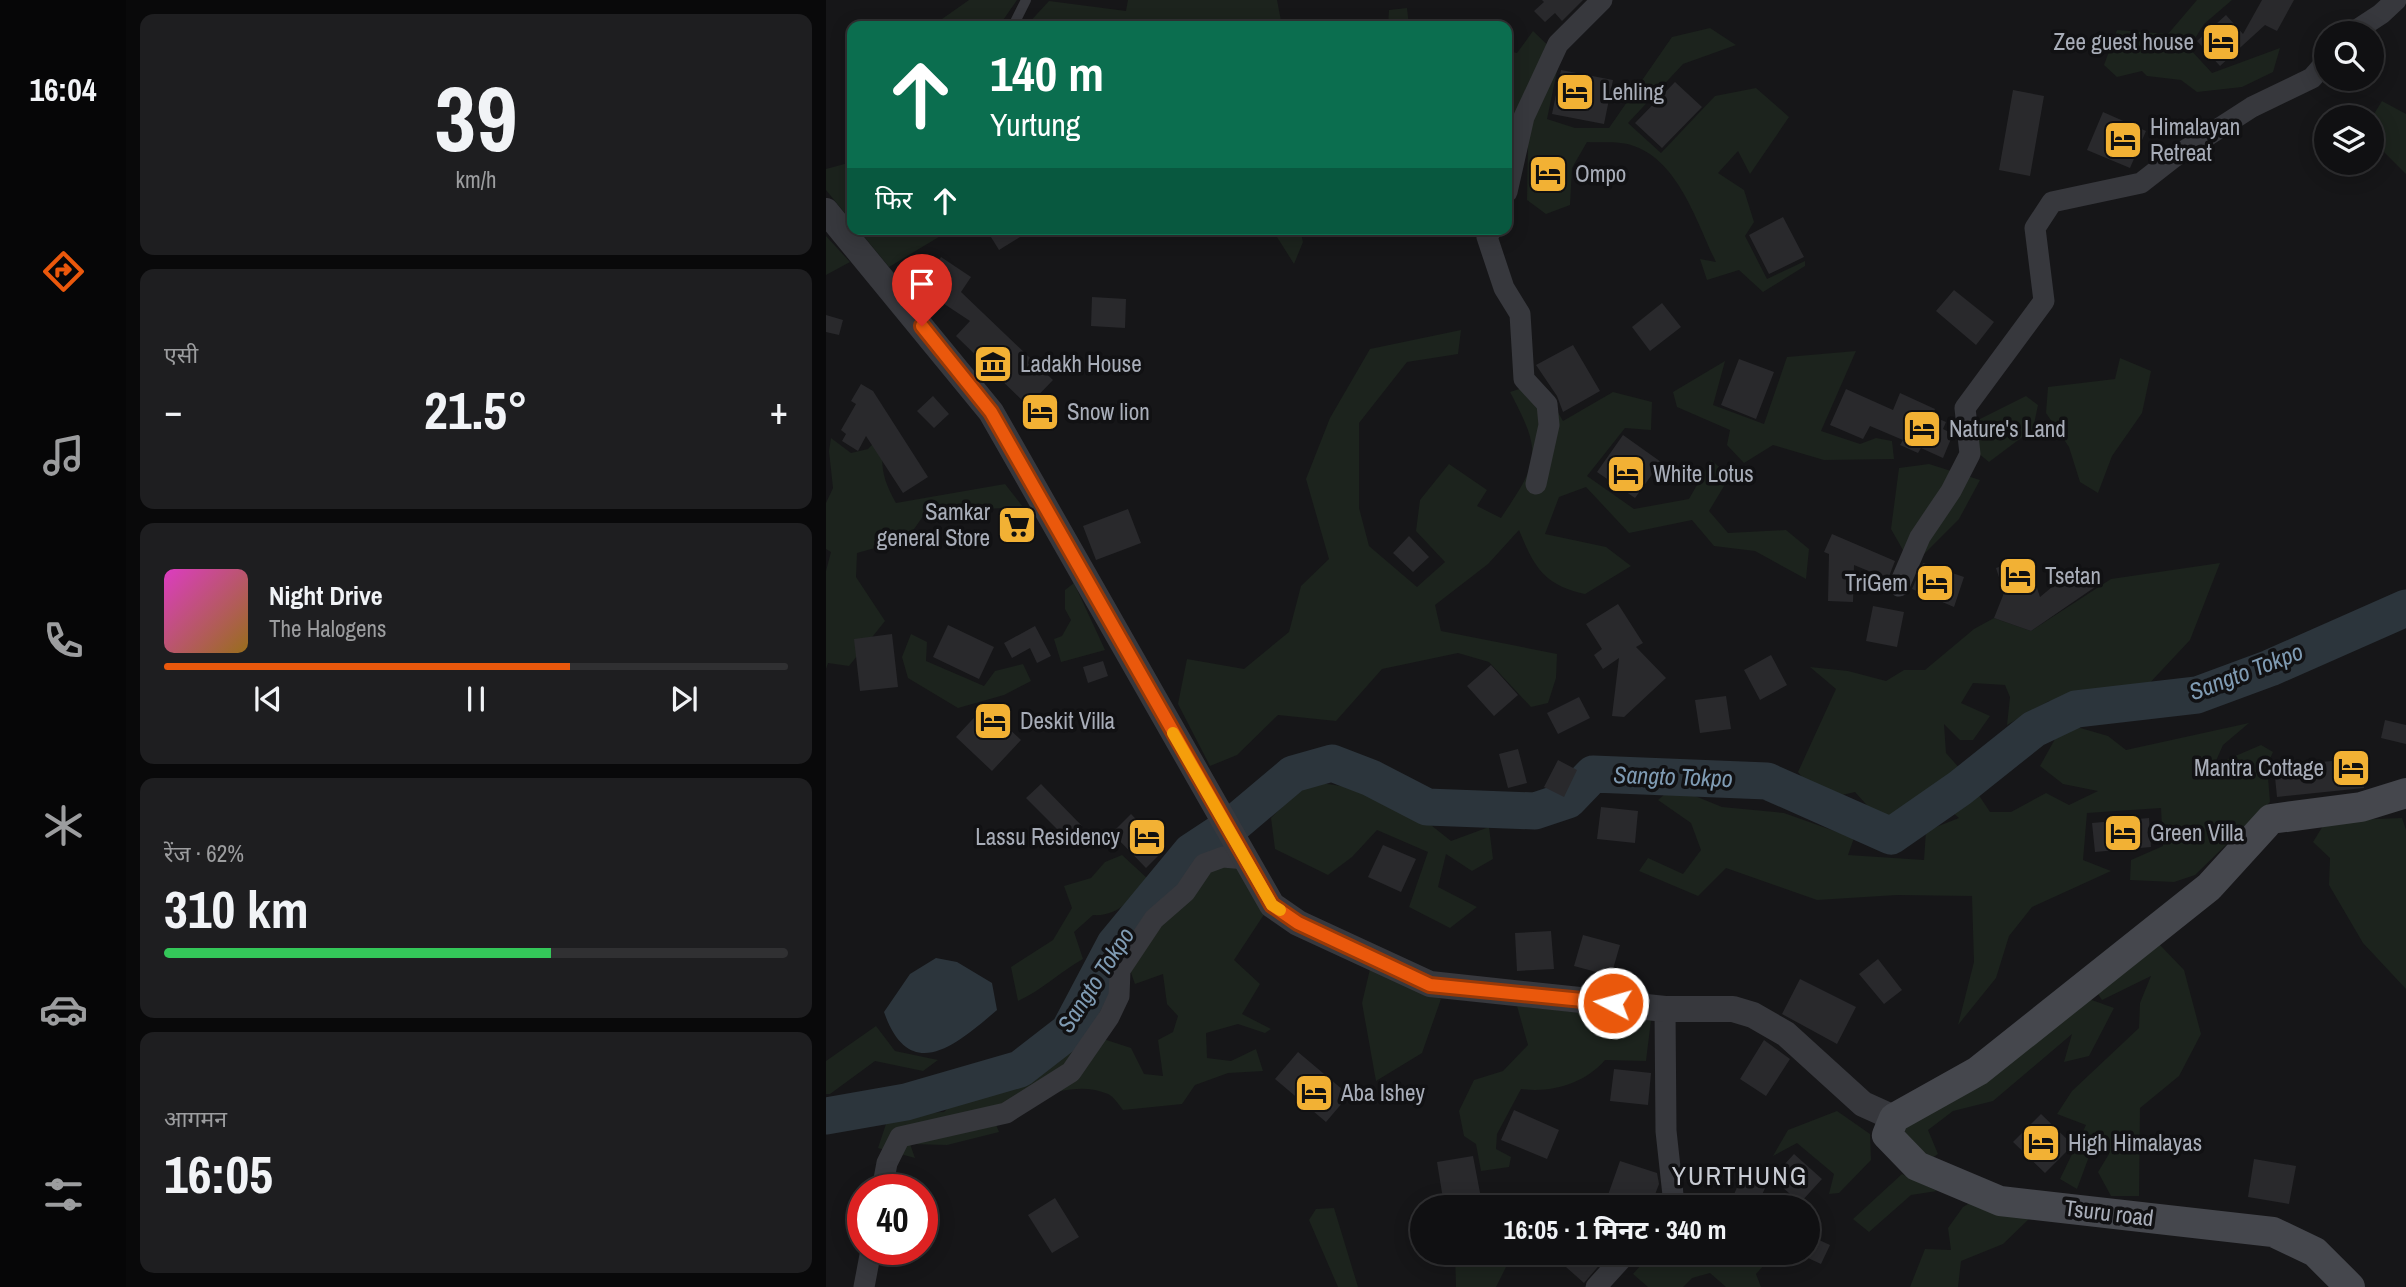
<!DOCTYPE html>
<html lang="hi">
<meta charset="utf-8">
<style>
:root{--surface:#101012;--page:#1e1e20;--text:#f1f3f6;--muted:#9c9d9f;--line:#303032;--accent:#ea580c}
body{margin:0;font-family:"Archivo Narrow","Noto Sans Devanagari",sans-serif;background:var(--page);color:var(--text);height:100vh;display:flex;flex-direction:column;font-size:26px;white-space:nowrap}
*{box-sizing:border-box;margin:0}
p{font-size:23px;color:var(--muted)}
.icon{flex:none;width:38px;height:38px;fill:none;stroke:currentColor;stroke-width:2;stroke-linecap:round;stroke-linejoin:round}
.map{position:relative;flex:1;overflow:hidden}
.details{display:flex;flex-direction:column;gap:14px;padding:14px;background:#09090a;width:700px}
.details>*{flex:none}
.top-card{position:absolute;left:21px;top:21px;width:665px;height:214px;border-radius:14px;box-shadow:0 4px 18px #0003,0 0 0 2px var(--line);background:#0b6e4f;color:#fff;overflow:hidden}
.controls{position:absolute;left:1488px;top:21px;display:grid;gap:14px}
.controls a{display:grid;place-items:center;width:70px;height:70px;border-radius:50%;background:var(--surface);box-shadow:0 4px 18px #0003,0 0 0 2px var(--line);font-size:35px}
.speed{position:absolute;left:21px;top:1174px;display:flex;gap:14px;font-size:35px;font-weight:700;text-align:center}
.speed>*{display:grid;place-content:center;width:91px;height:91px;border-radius:50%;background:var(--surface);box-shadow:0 4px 18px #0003,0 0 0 2px var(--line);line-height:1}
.speed .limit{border:10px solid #d22;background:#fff;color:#111}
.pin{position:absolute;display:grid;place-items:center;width:60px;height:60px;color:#fff;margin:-72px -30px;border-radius:50% 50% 50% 0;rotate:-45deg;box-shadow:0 0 7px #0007}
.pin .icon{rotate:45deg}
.me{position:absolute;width:77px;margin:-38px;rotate:276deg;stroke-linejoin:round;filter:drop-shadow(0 0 5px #0008)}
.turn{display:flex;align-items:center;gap:24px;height:147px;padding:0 28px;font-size:32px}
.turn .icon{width:91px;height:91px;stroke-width:2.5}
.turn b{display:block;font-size:49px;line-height:60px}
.then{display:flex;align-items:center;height:66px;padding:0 28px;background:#0003;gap:14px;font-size:26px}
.big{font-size:52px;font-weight:700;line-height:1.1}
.details .tile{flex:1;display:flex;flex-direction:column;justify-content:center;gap:10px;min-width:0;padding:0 24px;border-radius:14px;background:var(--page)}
.details .dial{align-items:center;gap:0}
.dial b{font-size:91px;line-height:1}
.song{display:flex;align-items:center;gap:21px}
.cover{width:84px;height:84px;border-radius:10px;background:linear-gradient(135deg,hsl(310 70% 55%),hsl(40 70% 35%))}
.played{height:7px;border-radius:4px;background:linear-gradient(90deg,var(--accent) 65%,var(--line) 65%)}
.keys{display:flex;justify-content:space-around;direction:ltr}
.heat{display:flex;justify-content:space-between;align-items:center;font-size:38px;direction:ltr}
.charge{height:10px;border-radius:5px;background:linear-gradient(90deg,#34c759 62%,var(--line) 0)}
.trip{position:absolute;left:584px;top:1195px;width:410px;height:70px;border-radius:35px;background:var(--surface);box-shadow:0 4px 18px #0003,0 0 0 2px var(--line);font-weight:700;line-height:70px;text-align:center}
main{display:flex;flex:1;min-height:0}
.tab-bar{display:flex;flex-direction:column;width:126px;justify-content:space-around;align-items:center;background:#060607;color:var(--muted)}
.tab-bar .icon{width:49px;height:49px}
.tab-bar .on{color:var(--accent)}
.tab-bar b{font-size:32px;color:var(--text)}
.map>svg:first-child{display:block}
.green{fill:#1c231d}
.water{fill:#2c353c}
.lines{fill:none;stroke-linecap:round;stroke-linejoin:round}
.river{stroke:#2c353c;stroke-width:37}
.building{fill:#29292c}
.service{stroke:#37383d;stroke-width:10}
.minor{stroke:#37383d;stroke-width:21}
.tertiary{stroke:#37383d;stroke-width:26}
.secondary{stroke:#45474d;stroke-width:30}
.route-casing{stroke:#983908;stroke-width:18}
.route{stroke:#ea580c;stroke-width:12}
.slow{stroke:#f59e0b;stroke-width:12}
.labels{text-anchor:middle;stroke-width:7;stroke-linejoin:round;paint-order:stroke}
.poi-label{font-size:23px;fill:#a8adb8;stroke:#111113;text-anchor:start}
.street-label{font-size:23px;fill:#a8adb8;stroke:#111113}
.water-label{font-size:24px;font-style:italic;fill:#7f9bb3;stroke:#111113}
.quarter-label{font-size:26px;letter-spacing:2px;fill:#c9ccd4;stroke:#111113}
</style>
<main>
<nav class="tab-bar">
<b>16:04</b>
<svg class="icon on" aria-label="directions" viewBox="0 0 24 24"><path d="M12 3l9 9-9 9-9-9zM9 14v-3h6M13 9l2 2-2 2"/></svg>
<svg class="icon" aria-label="music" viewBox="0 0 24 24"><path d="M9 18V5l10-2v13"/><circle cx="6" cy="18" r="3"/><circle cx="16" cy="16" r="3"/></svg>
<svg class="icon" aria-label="phone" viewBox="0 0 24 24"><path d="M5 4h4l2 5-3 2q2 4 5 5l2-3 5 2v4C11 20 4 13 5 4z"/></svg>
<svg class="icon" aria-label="climate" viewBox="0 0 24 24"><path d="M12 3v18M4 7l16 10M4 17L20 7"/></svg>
<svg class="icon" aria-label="car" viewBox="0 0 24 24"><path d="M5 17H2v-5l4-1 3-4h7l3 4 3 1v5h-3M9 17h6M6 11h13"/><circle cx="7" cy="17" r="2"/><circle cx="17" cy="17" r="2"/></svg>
<svg class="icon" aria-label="filters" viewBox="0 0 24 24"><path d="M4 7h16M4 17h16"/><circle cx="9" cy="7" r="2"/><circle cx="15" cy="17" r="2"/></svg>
</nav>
<section class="details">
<div class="tile dial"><b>39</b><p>km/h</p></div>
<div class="tile"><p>एसी</p>
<div class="heat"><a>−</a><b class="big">21.5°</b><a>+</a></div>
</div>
<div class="tile">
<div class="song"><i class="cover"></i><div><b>Night Drive</b><p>The Halogens</p></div></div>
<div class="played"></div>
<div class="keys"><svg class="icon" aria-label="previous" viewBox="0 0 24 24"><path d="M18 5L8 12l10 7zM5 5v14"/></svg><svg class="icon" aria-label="pause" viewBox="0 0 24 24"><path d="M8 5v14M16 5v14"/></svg><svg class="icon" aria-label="next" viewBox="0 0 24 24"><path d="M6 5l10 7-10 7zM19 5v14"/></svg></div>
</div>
<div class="tile"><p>रेंज · 62%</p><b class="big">310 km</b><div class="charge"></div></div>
<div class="tile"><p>आगमन</p><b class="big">16:05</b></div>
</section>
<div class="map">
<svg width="1580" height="1287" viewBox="0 0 1580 1287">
<rect width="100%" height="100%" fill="#161618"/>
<path class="green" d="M143,0H191L173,26H106Z
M302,0H451L456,26H200L223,1L300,11Z
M1371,0H1406L1378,24L1363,48L1386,73L1454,48L1447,72L1416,87L1371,92L1355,80L1321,76L1316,71L1291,77L1278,65L1291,30L1342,34Z
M581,8L583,26H562L563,10Z
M884,28L910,45L857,64L802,123L835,153L889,96L930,88L963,117L924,174L912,151L892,173L918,190L928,222L919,236L941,279L979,261V266L937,292L913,270L881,280L874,259L890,262C871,223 852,159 805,145C792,141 774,143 761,142L746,168L744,205L720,214L701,200L702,146L681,107V51L691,53L707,31L734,57L721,119L749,128H783L846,37Z
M1556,101L1580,114V174L1545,139L1548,114Z
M26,162V222L0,190V169Z
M32,229H126L63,267Z
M446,229H474L477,242L468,264Z
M0,236L24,262L0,275Z
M635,330L632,354L581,362L533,423V508L543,546L591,587L619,562L590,531L594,500L623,464L661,490L651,506L675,518C713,461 717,454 684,392L714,382L737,421L787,392L826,402L825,430L799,428L761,476L808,509L863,499L885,460L904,476L883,511L902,533L960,530L983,549L980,579L929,551L888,546L866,520L803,533L760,487L733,497L719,534L780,547L805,566L759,594C718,585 708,567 693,530L662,564L609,605L615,631L731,654L730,678L722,703L705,707L663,662L632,653L556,669L510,721L452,715L411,755L384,766L352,704L361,659L418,669L463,632L475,586L503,559L480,479L504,418L544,349Z
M1030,351L995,431L1034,444L1050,438L1066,441L1068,459L998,460L947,445L918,463L901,445L904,430L851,407L847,392L899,361L887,405L938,424L961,357Z
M1294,358L1325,371L1316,413L1286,456L1272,493L1254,482L1243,447L1220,413L1222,387L1289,379Z
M1200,396L1212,405L1207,429L1163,462L1136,440L1154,419Z
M60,430C54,462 54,475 70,503L179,484L197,507L100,512L81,539L31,553L30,577L59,621L23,666L2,663L0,669V571L5,552L0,549V503L7,488L3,451L5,438L25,453L42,449Z
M1103,464L1154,480L1133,519L1086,566L1065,529L1073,468Z
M1394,563L1364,640L1319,688L1261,701H1223L1181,725L1184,697L1179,685L1147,683L1135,703L1164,716L1147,740H1134L1118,724L1120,753L1135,770L1087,810L1057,823L1029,792L994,800L972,772L1010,689L984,667L1022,671L1060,681L1078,670H1099L1148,629L1168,618L1205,631L1285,579Z
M248,583L279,650L235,662L228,639L236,636L245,620L239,609V590Z
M85,634L101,642L100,661L158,686L169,671L197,664L205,681L178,695L132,708L82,678L76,657Z
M1423,723L1397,745L1385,772L1400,760L1435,745L1447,752L1441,765L1444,802L1369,875L1348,882L1304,880L1305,860L1337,846L1335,808L1261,813L1257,860L1285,871L1206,907L1183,936L1170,978L1132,1025L1148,962L1146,896L1071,895L991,900L900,868L872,896L813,871L822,858L857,874L875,850L865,823L832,800L847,787L896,807L958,813L1028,838L1022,855L1098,860L1100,831L1133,818L1125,811L1152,794L1164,812H1185L1220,793L1243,805L1272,791L1237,784L1214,766L1229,739L1251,727L1282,736L1300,750Z
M481,781L536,789L576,802L625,841L663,827L667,859L646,871L620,854L612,887L651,907L624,928L583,907L602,852L551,830L526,857L502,875L449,849L445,818Z
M1576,818L1580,830V989L1537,943L1503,885L1504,858L1487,842L1500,821Z
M296,855L322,879C307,898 292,917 267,915L248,932L257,959C234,972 216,990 192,1001L185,967L227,940L246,908L238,886L265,878L279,862Z
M409,864L439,913L408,960L434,984L416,1014L445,1029L439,1033L412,1024L380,1033L381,1058L405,1061L430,1049L437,1071L402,1073L369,1085L356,1104L297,1110C293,1105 288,1097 282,1094C246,1078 199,1102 167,1117L173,1132L121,1145L84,1144L89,1158L52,1148L63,1115L118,1112C140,1089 163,1097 189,1086C216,1074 238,1053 259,1033L305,1048L318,1074L337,1076L332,1040L347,1032L352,1016L341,1004L337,974L309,984L304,970L361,876Z
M1333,944L1358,970L1375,1034L1353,1076L1314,1108L1313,1196H1285L1272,1172L1283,1154L1272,1132L1251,1189L1234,1179L1260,1125L1231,1114L1246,1091L1313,1028L1314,1003L1325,976L1276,1000L1268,988Z
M544,969L615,999L596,1053L550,1081L536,1003Z
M1263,999L1288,1008L1263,1056L1238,1062L1246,1034L1167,1101L1127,1111L1102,1130L1112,1154L1103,1160L1082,1141L1077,1127Z
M691,1006L825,1020L820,1061L779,1060C758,1084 726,1093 695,1089L671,1134L670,1149L685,1157L683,1167L655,1171L650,1144L638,1136L633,1111L648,1080L677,1071L702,1045Z
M50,1026L69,1051L112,1060L97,1071L49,1061L4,1094H0V1061Z
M1011,1111L1044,1134L1045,1160L1013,1193L1003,1194L1008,1174L971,1143L947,1156L962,1130Z
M1076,1174L1111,1191L1085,1195L1043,1232L1027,1219Z
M1151,1199L1206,1216L1177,1244L1135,1261L1132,1287H1084L1099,1249L1125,1250L1122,1228L1137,1207Z
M508,1208L532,1287H512L483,1220L490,1209Z
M629,1253H656L681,1265L670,1287H630Z
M826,1253H949L930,1274L935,1287H900L884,1273L866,1278L857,1287H822L807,1274Z"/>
<path class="water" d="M110,958L131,962L166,983L171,1010C131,1044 84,1086 58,1012L84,974Z"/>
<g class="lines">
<path class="river" d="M0,1116L80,1102L194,1069L243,1031L289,944L365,852L409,823L467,774L506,763L545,778L601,807L709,811L742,800L767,774L941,781L1065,836L1134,788L1208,729L1250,709L1371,695L1444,668L1580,608"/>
</g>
<path class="building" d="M716,0H757L736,21L729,13L719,22L708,11L718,2Z
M1436,0H1468L1451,31L1439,25L1394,66L1371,41L1400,15L1417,34Z
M735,70L787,80L778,124L726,114Z
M849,82L876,107L836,148L809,123Z
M1187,90L1218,96L1204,176L1173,170Z
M1277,112L1320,131L1304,168L1261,150Z
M957,217L978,257L943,274L923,235Z
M160,229H207L173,250Z
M115,257L145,277L135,292L227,380L202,406L130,336L144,321L82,280L91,268L103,276Z
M1128,290L1168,322L1150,345L1110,311Z
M266,297L300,299L299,328L265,326Z
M836,303L855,327L824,351L806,327Z
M0,315L17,320L13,335L0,332Z
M747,345L774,391L737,412L731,396L710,365Z
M913,359L948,372L930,419L895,405Z
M35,384L47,391L102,477L77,493L40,436L32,451L16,441L20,434L15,430L30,404L25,401Z
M1020,389L1067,410L1074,393L1109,409L1106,416L1120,422L1117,429L1127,434L1117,458L1095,448L1092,453L1074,445L1077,440L1044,426L1037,439L1004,425Z
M107,396L123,414L108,428L91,411Z
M797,435L835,462L809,498L771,472Z
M302,509L315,543L270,560L257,526Z
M1006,534L1069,561L1062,579L1028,565L1027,602L1002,601L1003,554L998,552Z
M583,536L603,557L587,572L567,553Z
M1201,557L1214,597L1250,567L1269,587L1205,631L1168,618L1178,593L1170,568Z
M1097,563L1138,577L1128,607L1086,589Z
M792,604L817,643L810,647L840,678L798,717L786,716L793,658L777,669L768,655L776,649L760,624Z
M1047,606L1078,612L1071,647L1040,641Z
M122,625L168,647L153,679L107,657Z
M209,626L225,656L211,663L204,648L186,658L178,643Z
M66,634L72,687L34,691L28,639Z
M945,655L961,685L934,700L918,670Z
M277,661L282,676L262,683L257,667Z
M665,665L692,695L668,716L641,686Z
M900,696L905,729L874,733L869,700Z
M753,697L764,718L732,734L721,713Z
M159,706L195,740L166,771L130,737Z
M1559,720L1580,725V744L1555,738Z
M692,749L701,783L682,788L673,754Z
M1534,758L1538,788L1451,797L1448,767Z
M732,760L751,770L738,797L718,787Z
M215,784L256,826L242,840L200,798Z
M775,807L812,811L809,843L771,839Z
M305,814L339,849L320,868L286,833Z
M1323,818L1325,847L1269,852L1266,823Z
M557,845L590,859L575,892L542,877Z
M725,931L728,969L691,971L689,933Z
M757,935L794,945L785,976L748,966Z
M1052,959L1076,990L1058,1004L1033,974Z
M974,979L1030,1007L1011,1044L956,1014Z
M938,1040L964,1059L940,1096L914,1079Z
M472,1052L523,1095L500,1122L449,1079Z
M788,1069L825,1073L822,1105L784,1101Z
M688,1110L733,1130L721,1159L675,1140Z
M1215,1114L1247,1145L1219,1173L1187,1142Z
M968,1154L996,1179L974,1203L946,1178Z
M647,1156L655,1198L618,1205L611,1162Z
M1428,1159L1470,1166L1463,1204L1422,1197Z
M794,1161L831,1173L833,1184L824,1208L782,1195Z
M916,1176L940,1186L930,1208H902Z
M229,1198L253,1237L226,1253L202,1215Z
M982,1235L1004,1245L995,1264L982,1258Z
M754,1253L782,1255L758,1283L740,1267Z"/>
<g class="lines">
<path class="service" d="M187,26L200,0"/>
<path class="minor" d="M1526,33L1555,14L1570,0
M681,192L698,117L732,44L776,0
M666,229L661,237L678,288L694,314L698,379L721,404L723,425L710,484
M1073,586L1094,537L1125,491L1144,454L1139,408L1218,301L1209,228L1226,202L1315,183L1347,158L1426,107L1486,78L1500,62
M56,1190L61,1163L74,1137L180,1113L245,1072L283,1017L293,996L294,970L328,919L359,892L378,864L397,857L420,859
M839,1208L847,1195L840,1131L839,1009
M38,1287L45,1250
M770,1287L801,1253"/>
<path class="tertiary" d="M0,211L165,412L446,905L472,923L604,984L839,1009H907L927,1015L960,1034L1037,1104L1068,1118"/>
<path class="secondary" d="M1524,1287L1489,1252L1447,1232L1174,1201L1091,1166L1061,1135L1068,1118L1152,1071L1383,887L1445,819L1535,807L1580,793"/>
</g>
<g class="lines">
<g class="route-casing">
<path id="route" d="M96,326L165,412L446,905L472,923L604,985L787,1003"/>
</g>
<use href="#route" class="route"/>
<path class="slow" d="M347,733L446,905L454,910"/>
</g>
<defs>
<g id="hotel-square" transform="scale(2.0125)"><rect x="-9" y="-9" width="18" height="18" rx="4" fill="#f2b134" stroke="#111113"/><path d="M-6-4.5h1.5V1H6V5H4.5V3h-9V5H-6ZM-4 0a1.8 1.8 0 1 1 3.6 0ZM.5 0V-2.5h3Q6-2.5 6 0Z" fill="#111"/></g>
<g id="museum-square" transform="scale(2.0125)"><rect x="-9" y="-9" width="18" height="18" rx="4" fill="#f2b134" stroke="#111113"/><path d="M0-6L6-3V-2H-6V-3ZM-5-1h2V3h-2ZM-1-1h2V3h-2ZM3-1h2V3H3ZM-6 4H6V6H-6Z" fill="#111"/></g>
<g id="supermarket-square" transform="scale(2.0125)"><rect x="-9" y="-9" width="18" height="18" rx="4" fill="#f2b134" stroke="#111113"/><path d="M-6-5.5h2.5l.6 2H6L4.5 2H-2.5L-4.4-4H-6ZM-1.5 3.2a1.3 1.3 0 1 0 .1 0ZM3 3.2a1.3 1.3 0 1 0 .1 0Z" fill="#111"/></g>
</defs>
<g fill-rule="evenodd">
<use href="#hotel-square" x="1395" y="42"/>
<use href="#hotel-square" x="749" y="92"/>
<use href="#hotel-square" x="1297" y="140"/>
<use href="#hotel-square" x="722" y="174"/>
<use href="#museum-square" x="167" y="364"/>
<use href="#hotel-square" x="214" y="412"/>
<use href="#hotel-square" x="1096" y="429"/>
<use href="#hotel-square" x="800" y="474"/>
<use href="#supermarket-square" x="191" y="525"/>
<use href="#hotel-square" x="1192" y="576"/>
<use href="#hotel-square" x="1109" y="583"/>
<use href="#hotel-square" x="167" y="721"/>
<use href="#hotel-square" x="1525" y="768"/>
<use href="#hotel-square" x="1297" y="833"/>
<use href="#hotel-square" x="321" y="837"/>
<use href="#hotel-square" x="488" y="1093"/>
<use href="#hotel-square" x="1215" y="1143"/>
</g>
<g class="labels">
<g class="poi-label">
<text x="1368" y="50" text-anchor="end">Zee guest house</text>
<text x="776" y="100">Lehling</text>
<text x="1324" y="135">Himalayan<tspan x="1324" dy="26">Retreat</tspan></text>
<text x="749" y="182">Ompo</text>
<text x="194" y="372">Ladakh House</text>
<text x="241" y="420">Snow lion</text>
<text x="1123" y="437">Nature's Land</text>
<text x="827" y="482">White Lotus</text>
<text x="164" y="520" text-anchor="end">Samkar<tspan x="164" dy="26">general Store</tspan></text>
<text x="1219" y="584">Tsetan</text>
<text x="1082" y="591" text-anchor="end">TriGem</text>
<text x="194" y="729">Deskit Villa</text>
<text x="1498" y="776" text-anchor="end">Mantra Cottage</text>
<text x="1324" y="841">Green Villa</text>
<text x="294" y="845" text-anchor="end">Lassu Residency</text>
<text x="515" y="1101">Aba Ishey</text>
<text x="1242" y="1151">High Himalayas</text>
</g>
<g class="street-label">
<text transform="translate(1283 1213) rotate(7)" y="8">Tsuru road</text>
</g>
<g class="water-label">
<text transform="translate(1420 672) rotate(-21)" y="8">Sangto Tokpo</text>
<text transform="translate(847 777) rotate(2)" y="8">Sangto Tokpo</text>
<text transform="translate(270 980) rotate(-57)" y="8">Sangto Tokpo</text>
</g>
<g class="quarter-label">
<text x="914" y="1185">YURTHUNG</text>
</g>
</g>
</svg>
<div class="controls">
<a><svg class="icon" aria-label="search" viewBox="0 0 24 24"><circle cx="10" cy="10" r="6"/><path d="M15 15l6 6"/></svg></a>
<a><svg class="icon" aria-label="layers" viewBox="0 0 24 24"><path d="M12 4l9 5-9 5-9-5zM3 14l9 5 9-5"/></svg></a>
</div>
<div class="speed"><div class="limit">40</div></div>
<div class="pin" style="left:96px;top:326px;background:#d93025"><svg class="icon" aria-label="arrive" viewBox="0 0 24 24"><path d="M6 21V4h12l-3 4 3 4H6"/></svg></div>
<svg class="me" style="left:787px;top:1003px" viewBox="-20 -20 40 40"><circle r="17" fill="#ea580c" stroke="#fff" stroke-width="3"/><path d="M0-11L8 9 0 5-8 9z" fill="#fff"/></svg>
<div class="trip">16:05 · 1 मिनट · 340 m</div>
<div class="top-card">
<div class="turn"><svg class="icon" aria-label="ahead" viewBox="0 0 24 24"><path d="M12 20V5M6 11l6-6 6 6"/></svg><div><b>140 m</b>Yurtung</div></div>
<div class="then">फिर<svg class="icon" aria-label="ahead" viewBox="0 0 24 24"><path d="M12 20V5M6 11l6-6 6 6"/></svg></div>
</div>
</div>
</main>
